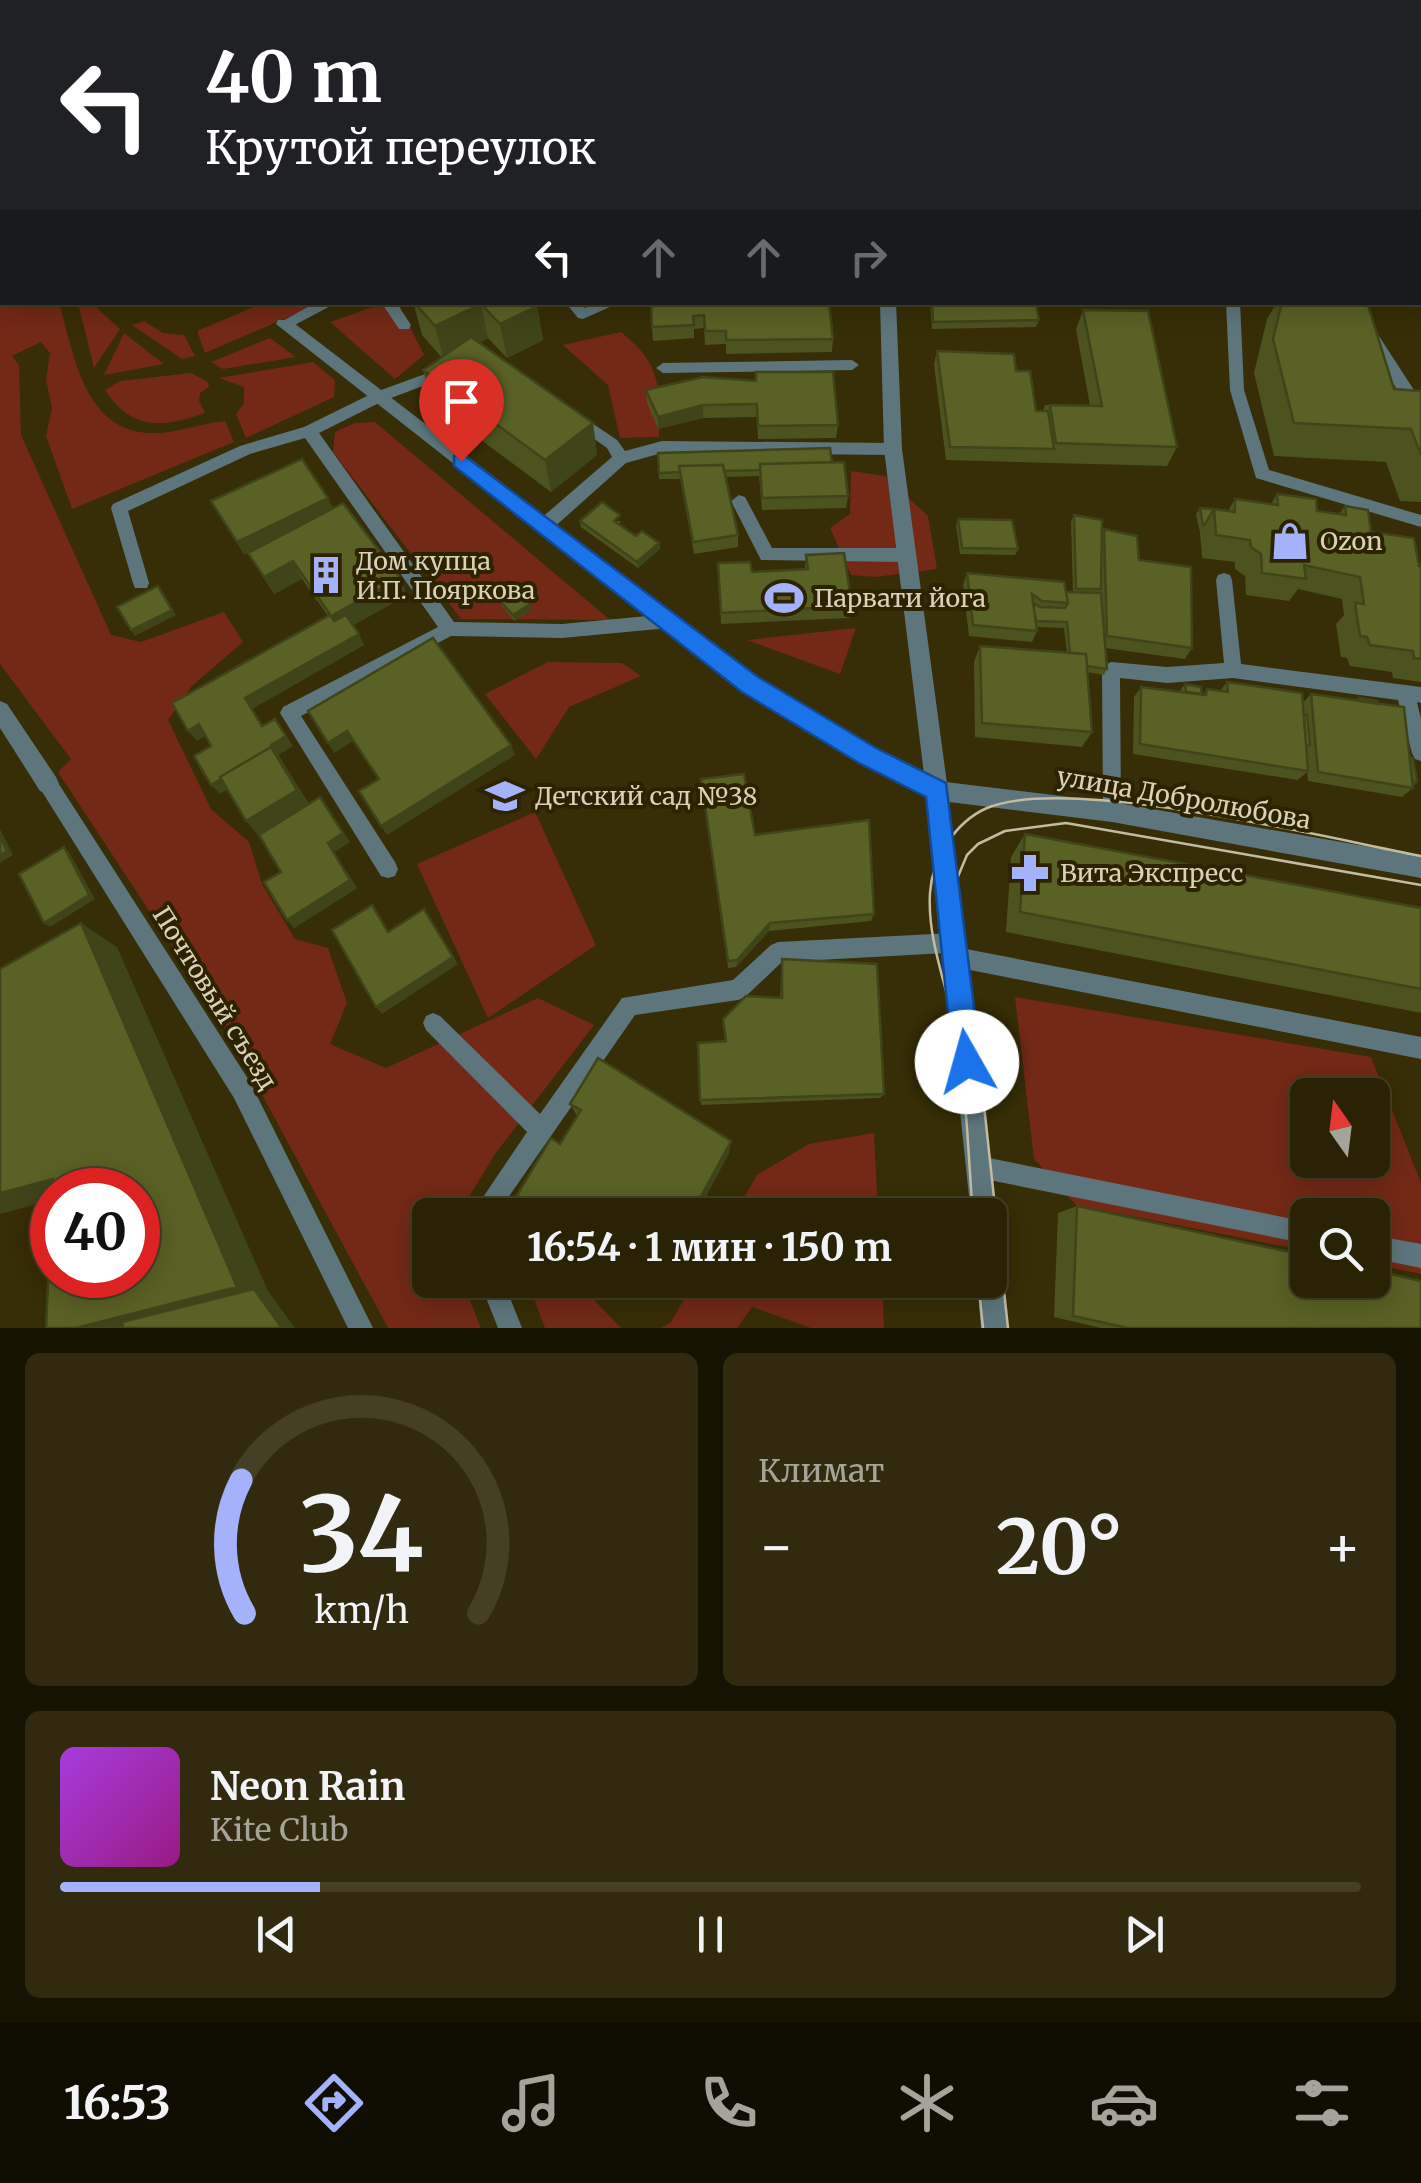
<!DOCTYPE html>
<html lang="ru">
<meta charset="utf-8">
<style>
:root{--surface:#292204;--page:#312a0e;--text:#f1f3f6;--muted:#a5a49a;--line:#453f26;--accent:#a4b2fc}
body{margin:0;font-family:Merriweather,serif;background:var(--page);color:var(--text);height:100vh;display:flex;flex-direction:column;font-size:38px;white-space:nowrap}
*{box-sizing:border-box;margin:0}
p{font-size:32px;color:var(--muted)}
.icon{flex:none;width:55px;height:55px;fill:none;stroke:currentColor;stroke-width:2;stroke-linecap:round;stroke-linejoin:round}
.map{position:relative;height:1328px;overflow:hidden}
.details{display:flex;flex-direction:column;gap:25px;padding:25px;background:#171302;flex:1}
.details>*{flex:none}
.top-card{position:absolute;left:0px;top:0px;width:1422px;height:305px;box-shadow:0 5px 25px #0003,0 0 0 2px var(--line);background:#202124;color:#fff;overflow:hidden}
.needle{width:65px;rotate:346deg}
.buttons{position:absolute;left:1290px;top:1078px;display:grid;gap:20px}
.buttons a{display:grid;place-items:center;width:100px;height:100px;border-radius:15px;background:var(--surface);box-shadow:0 5px 25px #0003,0 0 0 2px var(--line);font-size:50px}
.speed{position:absolute;left:30px;top:1168px;display:flex;gap:20px;font-size:50px;font-weight:700;text-align:center}
.speed>*{display:grid;place-content:center;width:130px;height:130px;border-radius:50%;background:var(--surface);box-shadow:0 5px 25px #0003,0 0 0 2px var(--line);line-height:1}
.speed .limit{border:15px solid #d22;background:#fff;color:#111}
.pin{position:absolute;display:grid;place-items:center;width:85px;height:85px;color:#fff;margin:-102px -42px;border-radius:50% 50% 50% 0;rotate:-45deg;box-shadow:0 0 10px #0007}
.pin .icon{rotate:45deg}
.me{position:absolute;width:110px;margin:-55px;rotate:353deg;stroke-linejoin:round;filter:drop-shadow(0 0 8px #0008)}
.turn{display:flex;align-items:center;gap:35px;height:210px;padding:0 40px;font-size:45px}
.turn .icon{width:130px;height:130px;stroke-width:2.5}
.turn b{display:block;font-size:70px;line-height:85px}
.lanes{display:flex;align-items:center;height:95px;padding:0 40px;background:#0003;justify-content:center;gap:50px;direction:ltr}
.lanes .off{opacity:.35}
.big{font-size:75px;font-weight:700;line-height:1.1}
.details .widget{flex:1;display:flex;flex-direction:column;justify-content:center;gap:15px;min-width:0;padding:0 35px;border-radius:15px;background:var(--page)}
.details .dial{align-items:center;gap:0}
.dial svg{height:260px;overflow:visible;fill:none;stroke:var(--line);stroke-width:7;stroke-linecap:round;text-anchor:middle}
.dial text{fill:var(--text);stroke:none}
.song{display:flex;align-items:center;gap:30px}
.cover{width:120px;height:120px;border-radius:15px;background:linear-gradient(135deg,hsl(280 70% 55%),hsl(310 70% 35%))}
.played{height:10px;border-radius:5px;background:linear-gradient(90deg,var(--accent) 20%,var(--line) 20%)}
.keys{display:flex;justify-content:space-around;direction:ltr}
.heat{display:flex;justify-content:space-between;align-items:center;font-size:55px;direction:ltr}
.details .tiles{flex:1;display:grid;gap:25px;grid-template-columns:1fr 1fr}
.widget:last-child{grid-column:span 2}
.trip{position:absolute;left:412px;top:1198px;width:595px;height:100px;border-radius:15px;background:var(--surface);box-shadow:0 5px 25px #0003,0 0 0 2px var(--line);font-weight:700;line-height:100px;text-align:center}
.tab-bar{display:flex;height:160px;justify-content:space-around;align-items:center;background:#100e02;color:var(--muted)}
.tab-bar .icon{width:70px;height:70px}
.tab-bar .active{color:var(--accent)}
.tab-bar b{font-size:45px;color:var(--text)}
.map>svg:first-child{display:block}
.green{fill:#732916;fill-rule:evenodd}
.lines{fill:none;stroke-linecap:round;stroke-linejoin:round}
.service{fill:#5d767d;fill-rule:evenodd}
.pedestrian{fill:#5d767d;fill-rule:evenodd}
.minor{fill:#5d767d;fill-rule:evenodd}
.tertiary{fill:#5d767d;fill-rule:evenodd}
.tram{stroke:#c3bca1;stroke-width:2.5}
.wall{fill:#4d531f}
.shaded-wall{fill:#3f4419}
.building{fill:#5a6124;stroke:#3f4419;stroke-width:2.5}
.route{fill:#1a73e8;stroke:#114b97;stroke-width:2.5}
.labels{text-anchor:middle;stroke-width:8;stroke-linejoin:round;paint-order:stroke}
.poi-label{font-size:25px;fill:#d8d2b8;stroke:#2d2300;text-anchor:start}
.street-label{font-size:25px;fill:#d8d2b8;stroke:#2d2300}
</style>
<div class="map">
<svg width="1421" height="1328" viewBox="0 0 1421 1328">
<rect width="100%" height="100%" fill="#372d06"/>
<path class="green" d="M0,0H250L2,2L0,157Z
M0,229L2,302L59,303C74,352 83,430 149,433C173,435 201,423 225,421L234,442L72,509L46,436L52,409L46,379L50,353L41,342L12,356L19,365L21,435L111,635L141,642L224,612L243,642L192,686L168,720L211,809L249,842L262,884L295,939L328,948L347,1003L330,1044L386,1068L538,998L594,1025L495,1154L458,1215H430V1280H462L481,1328H388L226,1028L58,772L71,759L0,664Z
M78,303L96,307L120,329L94,368Z
M263,303H321L205,353L197,331Z
M384,303H398L424,355L395,379L330,322Z
M144,321L163,333L184,335L195,356L182,359L132,325Z
M621,332C662,365 660,387 659,437L620,438L608,385L563,345Z
M124,333L164,364L104,375Z
M270,338L296,357L223,369L211,362Z
M313,362L335,380L334,397L246,438L236,414L244,403V387L219,378Z
M191,373L208,382L209,387L200,393L199,401L205,413C162,428 132,431 105,390L120,381Z
M375,422L610,620L461,619L333,452L335,432L355,423Z
M851,471L885,476L928,516L937,569L875,577L851,575L830,528L850,514Z
M856,628L840,674L747,640Z
M548,662L622,663L641,676L569,707L536,759L485,694Z
M535,812L596,945L488,1018L417,864Z
M1015,997L1371,1057L1421,1183V1274L1373,1264L1372,1215H1308L1307,1251L1076,1205L1034,1159ZM1308,1095H1372V1160H1308Z
M874,1133L878,1215H734L757,1175L809,1144Z
M527,1280H575L621,1328H545Z
M695,1280H882L884,1328H811L752,1307L737,1328H661L671,1322Z"/>
<g class="lines">
<path class="service" d="M317,302H338L289,328L284,329L277,324Z
M381,302H396L411,325L409,329H399Z
M565,302H581L585,308L599,302H621L583,319L578,318Z
M1226,302H1240L1244,390L1269,470L1421,515V527L1256,478L1230,390Z
M1342,302H1357L1421,401V413L1410,410Z
M852,360L859,365L852,370L663,373L656,368L663,363Z
M447,366L452,367V375L383,401L319,433L454,622L562,624L669,614L675,616L678,621L675,626L669,628L562,638L451,636L301,716L395,862L398,869L395,876L388,878L381,876L280,713L283,707L438,627L305,438L250,454L128,511L149,583L147,588H135L133,583L111,508L113,504L240,446L304,427L373,393Z
M574,411L617,440L625,451L662,441L893,443L901,449L893,455L662,453L626,463L551,530L545,531L537,525L539,520L612,457L607,448L569,421L566,417Z
M739,495L745,497L772,548H905L913,555L905,562L761,560L731,501Z
M1224,573L1230,575L1232,580L1241,664L1421,687V703L1417,702L1421,719V761L1415,759L1412,753L1398,700L1233,678L1167,683L1120,678L1121,812L1119,818L1112,821L1105,818L1103,812L1102,670L1105,665L1111,662L1167,667L1224,663L1216,580L1218,575Z
M48,776L55,778L250,1082L373,1328H348L234,1098L41,790L39,784L41,778Z
M953,933L960,936L963,943L961,948L1421,1037V1059L955,967L948,964L946,953L782,962L745,997L738,1000L635,1015L496,1215H471L527,1132L426,1030L423,1023L426,1016L433,1013L440,1016L540,1114L622,998L733,980L771,945L778,942Z
M979,1156L1308,1222V1244L979,1178L971,1175L968,1167L971,1159Z
M1372,1235L1421,1244V1268L1372,1258Z
M479,1280H503L522,1328H498Z"/>
<path class="pedestrian" d="M0,701L7,704L56,777L59,784L56,791L48,794L40,791L0,728Z"/>
<path class="minor" d="M826,0H843L844,2H827Z
M880,302H896L902,449L948,791L945,798L937,801L860,763L743,691L276,324L278,320H290L757,679L874,749L924,774L884,449Z"/>
<path class="tertiary" d="M937,781L1112,802L1421,856V878L1112,822L949,802L997,1215L990,1225V1215H971L926,791L929,784Z
M990,1267L999,1271L1009,1328H981L977,1280H990Z"/>
<path class="tram" d="M973,1215C968,1155 967,1094 956,1034C948,987 927,941 930,893C932,859 955,822 987,808C1068,774 1327,838 1421,856
M978,1280L983,1328
M1008,1328L977,1040L955,929L954,886L967,855L978,844L1005,831L1066,823L1421,885"/>
</g>
<path class="wall" d="M273,0H765L774,2H266Z
M1110,0H1327L1332,2H1115Z
M1363,0H1416L1414,2H1367Z
M413,302H534L537,306L543,340L507,358L488,338L479,343L593,423L597,455L551,492L433,404L423,370L442,358L422,335Z
M650,302L833,339L832,352L726,354V344L705,345L704,328L694,329V338L653,341Z
M923,302H1044V304L1036,305L1039,320L1036,327L932,329L930,304Z
M1277,302H1367L1394,389L1421,391V502L1400,501L1386,462L1274,456L1254,373L1267,319Z
M1083,310L1177,447L1167,466L946,460L934,364L937,351L1016,371L1036,411H1043L1045,405L1090,406L1076,329Z
M703,377L838,425L836,438L758,439L757,417L703,418L658,429L647,403L646,390Z
M658,453L832,462L848,496L846,508L762,510L759,476L725,477L738,535V547L694,554L680,479H659Z
M1277,494L1317,511L1339,514L1345,506L1371,532L1421,566V682L1393,678L1392,672L1350,666L1347,658L1341,657L1336,624L1344,615L1342,599L1298,589L1289,601L1246,595L1245,576L1235,569V562L1202,558L1200,532L1196,514L1200,508L1228,511L1235,499L1271,504Z
M211,501L333,509L407,595L353,625L364,645L252,709L263,726L293,746L278,755L309,804L350,842L334,852L357,888L294,928L281,872L259,835L246,821L227,789L220,794L211,746L205,736L197,741L328,616L302,579L274,594L248,553L271,541L244,554Z
M1074,515L1101,534L1104,529L1139,560L1192,648L1185,659L1105,648L1107,669L1104,675L1087,672L1092,732L1082,747L975,737L974,662L980,646L1067,653L1064,628L1037,627V631L1032,642L969,636L963,585L967,573L1073,592L1071,522Z
M958,519L1018,549L1015,555L960,554L956,525Z
M580,521H621L619,524L636,536L659,543L660,549L638,568L581,527Z
M806,555L852,606L849,618L721,624L718,563L752,572L805,569Z
M501,602L531,610L514,621L503,607Z
M1227,682L1303,703L1311,694L1356,701L1359,698L1378,704L1410,758L1417,782L1413,786V788L1402,797L1308,781L1307,772L1298,780L1133,754L1134,697L1141,687L1181,692V689L1185,684L1203,695L1207,689L1220,691Z
M701,779L755,835L874,914L871,921L769,931L736,967L728,968Z
M1025,834L1421,908V1013L1006,932L1011,857Z
M782,959L884,1094L880,1098L701,1105L698,1043L725,1041L723,1019L780,998Z
M570,1104L729,1153L696,1215H545L517,1195L560,1144L577,1116Z
M1077,1206L1421,1328H1101L1054,1317L1058,1213Z"/>
<path class="shaded-wall" d="M356,0H492V2H349Z
M481,304L488,338L444,360L435,326Z
M537,306L543,340L507,358L500,324Z
M703,405V418L658,429V417Z
M593,423L597,455L551,492L545,460Z
M328,498L334,511L244,554L237,542Z
M659,543L660,549L638,568L637,562Z
M293,561L302,579L274,594L264,577Z
M400,578L407,595L340,633L331,616Z
M158,586L176,615L135,636L131,630Z
M530,604L531,610L514,621L513,615Z
M359,634L364,645L252,709L270,736L245,698Z
M275,719L293,746L278,755L315,814L266,844L246,821L271,745Z
M199,724L207,735L197,741L188,731Z
M347,731L353,741L334,753L328,743Z
M511,745L515,755L387,835L381,826Z
M224,777L232,786L220,794L211,785Z
M320,797L350,842L334,852L357,888L294,928L287,920Z
M0,829L13,855L0,863Z
M64,847L69,852L95,899L50,927L44,923Z
M424,909L458,964L382,1014L376,1007Z
M81,923L117,947L268,1291L295,1328H76Z
M770,923L769,931L736,967L737,960Z
M731,1141L729,1153L696,1215H691Z
M53,1179L52,1200L0,1214V1193Z
M656,1280H662L657,1290L653,1286Z"/>
<path class="building" d="M273,0H356L349,2H266Z
M655,0H765L774,2H664Z
M1147,0H1258L1264,2H1210Z
M1282,0H1327L1332,2H1278Z
M1378,0H1414L1407,2H1382Z
M1420,50L1421,51V87H1420Z
M1420,227H1421V275L1420,274Z
M414,302H534L537,306L500,324L481,304L435,326Z
M651,302H829L833,339L726,340V331H705L704,315L693,316L694,325L652,327Z
M932,302H1036L1039,320L933,322Z
M1282,302H1367L1394,389L1421,391V455L1411,429L1294,423L1273,339Z
M1083,310L1148,311L1177,447L1056,443L1050,405L1102,406Z
M471,337L593,423L545,460L423,370Z
M937,351L1014,354L1016,371H1030L1036,411H1048L1054,449L950,447Z
M756,372H833L838,425L758,426L757,404L703,405L658,417L646,390L703,377L756,381Z
M830,448L832,462L760,464V470L724,471L723,465L679,466L680,472L659,473L658,453Z
M302,459L328,498L237,542L211,501Z
M844,462L848,496L762,498L760,464Z
M723,465L738,535L693,542L679,466Z
M1277,494L1316,499L1317,511L1346,515L1345,506L1368,510L1371,532L1414,538L1419,566H1421V659L1414,658L1413,651L1370,645L1367,637L1360,636L1355,603L1364,604L1360,577L1304,565L1306,579L1262,573L1261,554L1251,547L1250,540L1216,535L1214,509L1235,512V499L1278,505Z
M602,502L620,515L614,521L636,536L642,531L659,543L637,562L580,521Z
M343,503L400,578L331,616L293,561L264,577L248,553Z
M1200,508L1214,509L1204,526H1203Z
M1074,515L1102,520L1101,589H1076Z
M958,519L1012,520L1018,549L962,548Z
M1104,529L1137,536L1139,560L1191,567L1192,648L1107,636Z
M844,553L852,606L721,613L718,563L750,562L752,572L808,569L806,555Z
M967,573L1064,582L1068,603L1042,601L1032,594L1037,631L973,625Z
M158,586L172,610L131,630L117,607Z
M518,591L530,604L513,615L501,602Z
M1066,592L1101,593L1107,669L1087,666L1086,654L1070,653L1067,622L1036,621L1033,603L1040,607L1065,608L1068,603Z
M330,615L334,621L346,615L359,634L245,698L262,726L275,719L286,736L271,745L282,763L271,747L220,777L221,779L211,785L194,756L211,746L199,724L188,731L172,703Z
M433,638L511,745L381,826L359,791L379,779L347,731L328,743L308,711Z
M980,646L1086,654L1092,732L982,723Z
M1227,682L1302,693L1308,771L1140,744L1141,687L1206,695L1207,689L1228,692Z
M1185,684L1201,687L1202,694L1186,692Z
M1311,694L1404,707L1413,788L1318,772Z
M1359,698L1377,701L1378,704L1359,701Z
M1304,714L1307,715L1310,745H1306Z
M271,747L297,790L246,821L220,777Z
M1410,758H1413L1417,782H1413Z
M744,774L755,835L869,820L874,914L770,923L737,960L728,961L701,779Z
M320,797L343,833L328,843L350,880L287,920L264,882L281,872L259,835Z
M1025,834L1421,908V989L1020,912Z
M0,837L7,851L0,855Z
M64,847L89,895L44,923L19,874Z
M372,905L388,932L424,909L453,957L376,1007L332,930Z
M81,923L237,1287L76,1328H46L52,1193V1275H138V1190H53V1179L0,1193V969Z
M782,959L877,964L884,1094L700,1100L698,1043L726,1041L723,1019L746,996L782,998Z
M598,1058L731,1141L691,1215H547L517,1195L551,1138L560,1144L581,1110L570,1104Z
M1077,1206L1308,1256V1280H1372V1270L1421,1281V1328H1128L1073,1316Z
M644,1280H656L653,1286Z
M254,1289L282,1328H123L122,1322Z"/>
<path class="route" d="M461,453L758,677L876,748L946,783L981,1062L977,1072L967,1076L957,1072L953,1062L926,797L859,763L742,692L454,466V456Z"/>
<defs>
<g id="shop-bare" transform="scale(3)"><path d="M-5-2.5h2.3a2.7 3.5 0 0 1 5.4 0H5L5.5 6h-11ZM-1.5-2.5h3a1.5 2.3 0 0 0-3 0Z" fill="#a4b2fc" stroke="#2d2300" stroke-width="2.5" paint-order="stroke"/></g>
<g id="building-bare" transform="scale(3)"><path d="M-4-6H4V6H1V3H-1V6H-4ZM-2.5-4.3h1.7v1.8h-1.7ZM.8-4.3h1.7v1.8H.8ZM-2.5-1h1.7V.8h-1.7ZM.8-1h1.7V.8H.8Z" fill="#a4b2fc" stroke="#2d2300" stroke-width="2.5" paint-order="stroke"/></g>
<g id="stadium-bare" transform="scale(3)"><path d="M0-5a6.5 5 0 1 0 0 10a6.5 5 0 1 0 0-10ZM-3.5-1.8h7v3.6h-7Z" fill="#a4b2fc" stroke="#2d2300" stroke-width="2.5" paint-order="stroke"/></g>
<g id="school-bare" transform="scale(3)"><path d="M0-5L7-2L0 1L-7-2ZM-4 1L0 2.5L4 1V4Q0 6-4 4Z" fill="#a4b2fc" stroke="#2d2300" stroke-width="2.5" paint-order="stroke"/></g>
<g id="pharmacy-bare" transform="scale(3)"><path d="M-2-6h4v4h4v4h-4v4h-4v-4h-4v-4h4Z" fill="#a4b2fc" stroke="#2d2300" stroke-width="2.5" paint-order="stroke"/></g>
</defs>
<g fill-rule="evenodd">
<use href="#shop-bare" x="1290" y="541"/>
<use href="#building-bare" x="326" y="575"/>
<use href="#stadium-bare" x="784" y="598"/>
<use href="#school-bare" x="505" y="796"/>
<use href="#pharmacy-bare" x="1030" y="873"/>
</g>
<g class="labels">
<g class="poi-label">
<text x="1320" y="550">Ozon</text>
<text x="356" y="570">Дом купца<tspan x="356" dy="29">И.П. Пояркова</tspan></text>
<text x="814" y="607">Парвати йога</text>
<text x="535" y="805">Детский сад №38</text>
<text x="1060" y="882">Вита Экспресс</text>
</g>
<g class="street-label">
<text transform="translate(1184 798) rotate(10)" y="9">улица Добролюбова</text>
<text transform="translate(215 998) rotate(58)" y="9">Почтовый съезд</text>
</g>
</g>
</svg>
<div class="buttons">
<a><svg class="needle" viewBox="-14 -14 28 28"><path d="M0-13l5 13h-10z" fill="#e53935"/><path d="M0 13l5-13h-10z" fill="#a5a49a"/></svg></a>
<a><svg class="icon" aria-label="search" viewBox="0 0 24 24"><circle cx="10" cy="10" r="6"/><path d="M15 15l6 6"/></svg></a>
</div>
<div class="speed"><div class="limit">40</div></div>
<div class="pin" style="left:461px;top:461px;background:#d93025"><svg class="icon" aria-label="arrive" viewBox="0 0 24 24"><path d="M6 21V4h12l-3 4 3 4H6"/></svg></div>
<svg class="me" style="left:967px;top:1062px" viewBox="-20 -20 40 40"><circle r="19" fill="#fff"/><path d="M0-13L10 11 0 6-10 11z" fill="#1a73e8"/></svg>
<div class="trip">16:54 · 1 мин · 150 m</div>
<div class="top-card">
<div class="turn"><svg class="icon" aria-label="left" viewBox="0 0 24 24"><path d="M17 20v-9H6M10 6l-5 5 5 5"/></svg><div><b>40 m</b>Крутой переулок</div></div>
<div class="lanes"><svg class="icon" aria-label="left" viewBox="0 0 24 24"><path d="M17 20v-9H6M10 6l-5 5 5 5"/></svg><svg class="icon off" aria-label="ahead" viewBox="0 0 24 24"><path d="M12 20V5M6 11l6-6 6 6"/></svg><svg class="icon off" aria-label="ahead" viewBox="0 0 24 24"><path d="M12 20V5M6 11l6-6 6 6"/></svg><svg class="icon off" aria-label="right" viewBox="0 0 24 24"><path d="M7 20v-9h11M14 6l5 5-5 5"/></svg></div>
</div>
</div>
<section class="details">
<div class="tiles">
<div class="widget dial"><svg viewBox="0 0 100 80">
<path d="M14 69A42 42 0 1 1 86 69"/>
<path d="M14 69A42 42 0 0 1 13 28" stroke="#a4b2fc"/>
<text x="50" y="56" font-size="32" font-weight="700">34</text>
<text x="50" y="72" font-size="11">km/h</text>
</svg></div>
<div class="widget"><p>Климат</p>
<div class="heat"><a>−</a><b class="big">20°</b><a>+</a></div>
</div>
<div class="widget">
<div class="song"><i class="cover"></i><div><b>Neon Rain</b><p>Kite Club</p></div></div>
<div class="played"></div>
<div class="keys"><svg class="icon" aria-label="previous" viewBox="0 0 24 24"><path d="M18 5L8 12l10 7zM5 5v14"/></svg><svg class="icon" aria-label="pause" viewBox="0 0 24 24"><path d="M8 5v14M16 5v14"/></svg><svg class="icon" aria-label="next" viewBox="0 0 24 24"><path d="M6 5l10 7-10 7zM19 5v14"/></svg></div>
</div>
</div>
</section>
<nav class="tab-bar">
<b>16:53</b>
<svg class="icon active" aria-label="directions" viewBox="0 0 24 24"><path d="M12 3l9 9-9 9-9-9zM9 14v-3h6M13 9l2 2-2 2"/></svg>
<svg class="icon" aria-label="music" viewBox="0 0 24 24"><path d="M9 18V5l10-2v13"/><circle cx="6" cy="18" r="3"/><circle cx="16" cy="16" r="3"/></svg>
<svg class="icon" aria-label="phone" viewBox="0 0 24 24"><path d="M5 4h4l2 5-3 2q2 4 5 5l2-3 5 2v4C11 20 4 13 5 4z"/></svg>
<svg class="icon" aria-label="climate" viewBox="0 0 24 24"><path d="M12 3v18M4 7l16 10M4 17L20 7"/></svg>
<svg class="icon" aria-label="car" viewBox="0 0 24 24"><path d="M5 17H2v-5l4-1 3-4h7l3 4 3 1v5h-3M9 17h6M6 11h13"/><circle cx="7" cy="17" r="2"/><circle cx="17" cy="17" r="2"/></svg>
<svg class="icon" aria-label="filters" viewBox="0 0 24 24"><path d="M4 7h16M4 17h16"/><circle cx="9" cy="7" r="2"/><circle cx="15" cy="17" r="2"/></svg>
</nav>
